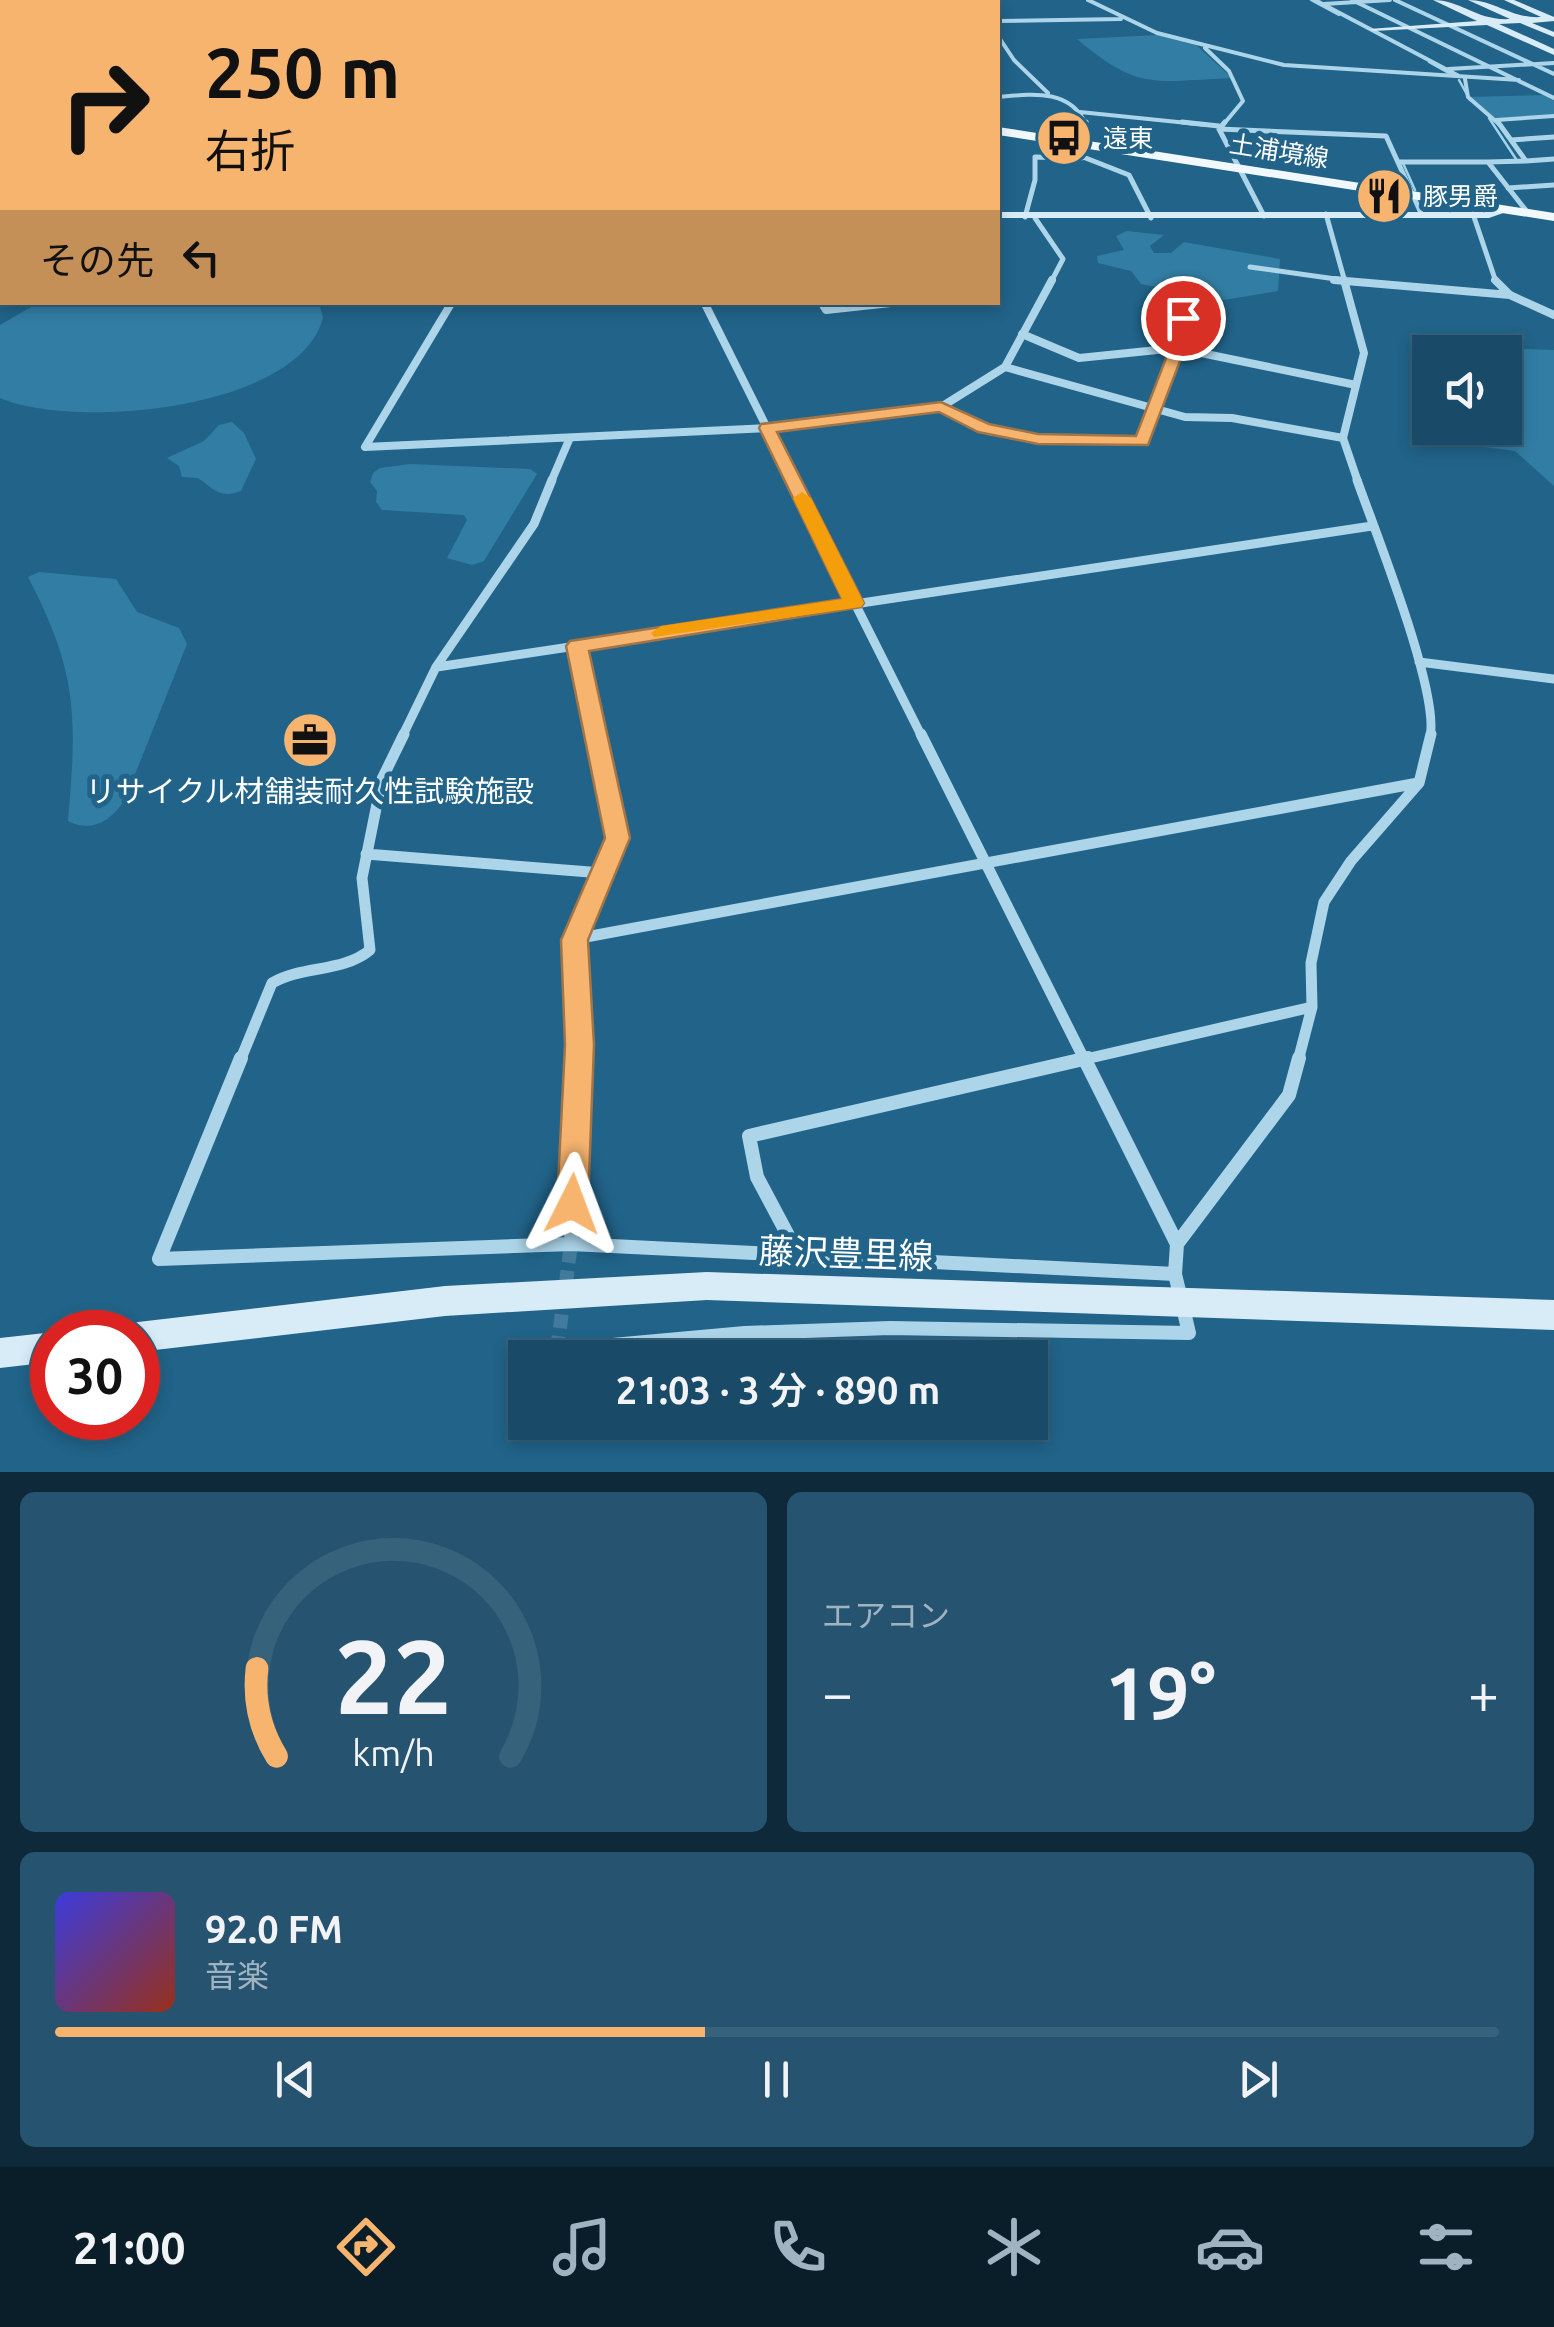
<!DOCTYPE html>
<html lang="ja">
<meta charset="utf-8">
<style>
:root{--surface:#194a67;--page:#265470;--text:#f1f3f6;--muted:#9fb3c0;--line:#37627b;--accent:#f7b46f}
body{margin:0;font-family:Ubuntu,"Noto Sans JP",sans-serif;background:var(--page);color:var(--text);height:100vh;display:flex;flex-direction:column;font-size:38px;white-space:nowrap}
*{box-sizing:border-box;margin:0}
p{font-size:32px;color:var(--muted)}
.icon{flex:none;width:55px;height:55px;fill:none;stroke:currentColor;stroke-width:2;stroke-linecap:round;stroke-linejoin:round}
.map{position:relative;height:1472px;overflow:hidden}
.side{display:flex;flex-direction:column;gap:20px;padding:20px;background:#0e2939;flex:1}
.side>*{flex:none}
.guide{position:absolute;left:0px;top:0px;width:1000px;height:305px;box-shadow:0 5px 15px #0003,0 0 0 2px var(--line);background:#f7b46f;color:#111;overflow:hidden}
.controls{position:absolute;left:1412px;top:335px;display:grid;gap:20px}
.controls a{display:grid;place-items:center;width:110px;height:110px;border-radius:0px;background:var(--surface);box-shadow:0 5px 15px #0003,0 0 0 2px var(--line);font-size:50px}
.speed{position:absolute;left:30px;top:1310px;display:flex;gap:20px;font-size:50px;font-weight:700;text-align:center}
.speed>*{display:grid;place-content:center;width:130px;height:130px;border-radius:50%;background:var(--surface);box-shadow:0 5px 15px #0003,0 0 0 2px var(--line);line-height:1}
.speed .limit{border:15px solid #d22;background:#fff;color:#111}
.pin{position:absolute;display:grid;place-items:center;width:85px;height:85px;color:#fff;margin:-42px;border:5px solid #fff;border-radius:50%;box-shadow:0 2px 10px #0007}
.me{position:absolute;width:110px;margin:-55px;rotate:3deg;stroke-linejoin:round;filter:drop-shadow(0 0 8px #0008)}
.turn{display:flex;align-items:center;gap:35px;height:210px;padding:0 40px;font-size:45px}
.turn .icon{width:130px;height:130px;stroke-width:2.5}
.turn b{display:block;font-size:70px;line-height:85px}
.then{display:flex;align-items:center;height:95px;padding:0 40px;background:#0003;gap:20px;font-size:38px}
.big{font-size:75px;font-weight:600;line-height:1.1}
.side .tile{flex:1;display:flex;flex-direction:column;justify-content:center;gap:15px;min-width:0;padding:0 35px;border-radius:15px;background:var(--page)}
.side .dial{align-items:center;gap:0}
.dial svg{height:260px;overflow:visible;fill:none;stroke:var(--line);stroke-width:7;stroke-linecap:round;text-anchor:middle}
.dial text{fill:var(--text);stroke:none}
.song{display:flex;align-items:center;gap:30px}
.cover{width:120px;height:120px;border-radius:15px;background:linear-gradient(135deg,hsl(240 70% 55%),hsl(10 70% 35%))}
.played{height:10px;border-radius:5px;background:linear-gradient(90deg,var(--accent) 45%,var(--line) 45%)}
.keys{display:flex;justify-content:space-around;direction:ltr}
.heat{display:flex;justify-content:space-between;align-items:center;font-size:55px;direction:ltr}
.side .tiles{flex:1;display:grid;gap:20px;grid-template-columns:1fr 1fr}
.tile:last-child{grid-column:span 2}
.trip{position:absolute;left:508px;top:1340px;width:540px;height:100px;border-radius:0px;background:var(--surface);box-shadow:0 5px 15px #0003,0 0 0 2px var(--line);font-weight:600;line-height:100px;text-align:center}
.tabs{display:flex;height:160px;justify-content:space-around;align-items:center;background:#0a1e29;color:var(--muted)}
.tabs .icon{width:70px;height:70px}
.tabs .on{color:var(--accent)}
.tabs b{font-size:45px;color:var(--text)}
.map>svg:first-child{display:block}
.green{fill:#327da4}
.lines{fill:none;stroke-linecap:round;stroke-linejoin:round}
.stream{stroke:#a1d3eb;stroke-width:2.5}
.street-tunnel{stroke:#427a9b;stroke-width:14;stroke-dasharray:14 8;stroke-linecap:butt}
.street-far5{stroke:#add5ea;stroke-width:4}
.street-far4{stroke:#add5ea;stroke-width:5}
.street-far3{stroke:#add5ea;stroke-width:8}
.street-far2{stroke:#add5ea;stroke-width:9}
.street-far1{stroke:#add5ea;stroke-width:11}
.street{stroke:#add5ea;stroke-width:14}
.secondary{fill:#d8ecf8;fill-rule:evenodd}
.primary{fill:#f1f9fe;fill-rule:evenodd}
.route{fill:#f7b46f;stroke:#a17548;stroke-width:2.5}
.slow{fill:#f59e0b}
.labels{text-anchor:middle;stroke-width:10;stroke-linejoin:round;paint-order:stroke}
.far-poi-label{font-size:25px;fill:#fff;stroke:#216389;text-anchor:start}
.far-street-label{font-size:25px;fill:#fff;stroke:#216389}
.poi-label{font-size:30px;fill:#fff;stroke:#216389}
.near-street-label{font-size:35px;fill:#fff;stroke:#216389}
</style>
<div class="map">
<svg width="1554" height="1472" viewBox="0 0 1554 1472">
<rect width="100%" height="100%" fill="#216389"/>
<path class="green" d="M1158,35L1194,43L1232,78C1155,81 1139,92 1077,39Z
M1549,95L1554,98V116L1496,120L1468,97Z
M1127,231L1164,235L1150,246L1154,253H1171L1184,242L1280,259L1278,291L1224,300L1141,284L1131,271L1098,263L1097,256L1124,250L1116,236Z
M319,303L323,318C299,410 74,430 0,398V325L38,303Z
M1472,347L1554,350V486L1515,451L1478,446L1472,428H1505V352H1471Z
M232,422L244,433L256,459L241,491C219,499 214,489 198,478L182,477L179,466L167,458L204,441L219,425Z
M410,464L530,469L537,474L484,561L472,565L447,558L467,520L464,515L382,510L376,502L377,491L370,482L373,473L380,468Z
M39,572L116,579L137,612L179,628L187,644L126,797C114,819 93,834 68,821C77,716 78,673 28,577Z"/>
<g class="lines">
<path class="stream" d="M1311,0L1339,15
M1429,62L1454,76
M1459,80L1470,100
M1489,118L1516,159
M1402,161L1415,190"/>
<path class="street-tunnel" d="M557,1350L571,1244"/>
<path class="street-far5" d="M91,0L109,2
M188,0L207,2
M285,0L322,2
M476,0H483
M1088,0L1157,33L1284,65L1519,80
M1315,0L1459,76
M1352,0L1554,98
M1395,0L1554,74
M1324,4L1390,0
M998,21L1121,19
M998,36L1014,60L1048,93
M1205,48L1229,71L1243,101L1223,125
M1448,69L1554,63
M1465,79L1468,97L1500,125
M998,97C1031,94 1071,88 1086,125
M1080,112L1207,125
M1496,120L1554,116"/>
<path class="street-far4" d="M1086,122L1075,141L1078,155L1129,175L1151,218
M1182,122L1219,126
M1225,122L1219,129L1386,136L1421,213
M1498,122L1526,161L1488,162L1528,213
M1219,129L1264,216
M1511,140L1554,137
M1526,161L1554,159
M1399,162H1488
M1508,188L1554,185
M1326,214L1345,282
M1473,214L1496,282
M1025,217L1035,180V157L1082,158
M1035,218L1063,259L1051,282
M1250,267L1357,282"/>
<path class="street-far3" d="M1334,280L1510,295
M1344,280L1364,353L1343,438L1358,482
M1495,280L1510,295L1554,315
M452,302L365,447L767,428L941,407L1005,367L1052,280
M704,302L794,482
M821,302L826,310L900,302
M1022,334L1079,358L1177,348L1356,385
M1005,367L1185,417L1232,418L1343,438
M941,407L984,428L1038,439L1142,442L1177,348L1183,318
M551,482L569,440"/>
<path class="street-far2" d="M793,480L922,737
M1357,480C1375,531 1440,693 1430,737
M577,646L596,737
M1419,662L1554,679
M437,667L1372,526
M402,737L436,667L534,524L552,480"/>
<path class="street-far1" d="M595,734L617,838L602,873
M921,734L1085,1061
M366,854L602,873L575,939L579,1061
M575,939L1418,783
M240,1061L272,983C303,965 342,973 370,950L362,878L382,779L404,734
M1077,1061L1312,1007
M1298,1061L1312,1007L1311,963L1324,902L1351,861L1419,783L1431,734"/>
<path class="street" d="M241,1058L159,1259L571,1244L1175,1274
M571,1244L579,1058
M1177,1244L1289,1095L1299,1058
M799,1256L757,1177L749,1136L1088,1058
M557,1350L745,1333L890,1328L1189,1333L1175,1274L1177,1244L1084,1058"/>
<path class="secondary" d="M1433,0C1461,0 1477,21 1510,19L1468,0C1495,0 1512,19 1541,17L1504,0H1514L1554,17V21L1532,23L1554,32V37L1520,23L1499,24L1554,49V55L1487,25L1373,31L1369,29L1477,21Z
M1505,206L1511,209L1509,211L1489,218H998V212H1488Z
M707,1272L1554,1300V1330L707,1300L445,1316L138,1352V1332H125L127,1326L138,1322L445,1286Z
M54,1332L52,1362L0,1368V1338Z"/>
<path class="primary" d="M0,4H2V10H0Z
M998,127L1554,213V221L998,135Z"/>
</g>
<path class="route" d="M1183,314L1190,318L1185,348L1148,445L1038,444L978,432L939,412L777,432L864,603L861,607L589,651L630,838L588,940L594,1045L588,1204L584,1215L572,1219L561,1215L557,1204L565,1045L561,940L605,838L566,646L570,641L842,599L759,428L761,424L941,402L989,424L1038,434L1136,436L1170,348L1176,318Z"/>
<path class="slow" d="M802,492L811,498L864,603L861,607L654,637L651,633L661,626L842,599L793,498Z"/>
<defs>
<g id="bus-disc" transform="scale(2.875)"><circle r="9.5" fill="#f7b46f" stroke="#216389"/><path d="M-5-6H5V4H4V6H2V4H-2V6H-4V4H-5ZM-3.5-4V0h7V-4ZM-3.5 1.2v1.5H-2V1.2ZM2 1.2v1.5H3.5V1.2Z" fill="#111"/></g>
<g id="restaurant-disc" transform="scale(2.875)"><circle r="9.5" fill="#f7b46f" stroke="#216389"/><path d="M-5-6h1v4h1v-4h1v4h1v-4h1v5L-1.5 .5V6h-2V.5L-5-1ZM5-6V6H3V1.5H1.5Q1.5-4 5-6Z" fill="#111"/></g>
<g id="office-disc" transform="scale(2.875)"><circle r="9.5" fill="#f7b46f" stroke="#216389"/><path d="M-6-3h4V-5.5h4V-3h4V5H-6ZM-1-4.5V-3h2v-1.5ZM-6 0V1H6V0Z" fill="#111"/></g>
</defs>
<g fill-rule="evenodd">
<use href="#bus-disc" x="1064" y="138"/>
<use href="#restaurant-disc" x="1384" y="196"/>
<use href="#office-disc" x="310" y="740"/>
</g>
<g class="labels">
<g class="far-poi-label">
<text x="1103" y="147">遠東</text>
<text x="1423" y="205">豚男爵</text>
</g>
<g class="far-street-label">
<text transform="translate(1279 151) rotate(9)" y="9">土浦境線</text>
</g>
<g class="poi-label">
<text x="310" y="802">リサイクル材舗装耐久性試験施設</text>
</g>
<g class="near-street-label">
<text transform="translate(846 1254) rotate(2)" y="12">藤沢豊里線</text>
</g>
</g>
</svg>
<div class="controls">
<a><svg class="icon" aria-label="sound" viewBox="0 0 24 24"><path d="M4 9h4l5-4v14l-5-4H4zM17 9q2 3 0 6"/></svg></a>
</div>
<div class="speed"><div class="limit">30</div></div>
<div class="pin" style="left:1183px;top:318px;background:#d93025"><svg class="icon" aria-label="arrive" viewBox="0 0 24 24"><path d="M6 21V4h12l-3 4 3 4H6"/></svg></div>
<svg class="me" style="left:572px;top:1204px" viewBox="-20 -20 40 40"><path d="M0-17L14 15 0 8-14 15z" fill="#f7b46f" stroke="#fff" stroke-width="4"/></svg>
<div class="trip">21:03 · 3 分 · 890 m</div>
<div class="guide">
<div class="turn"><svg class="icon" aria-label="right" viewBox="0 0 24 24"><path d="M7 20v-9h11M14 6l5 5-5 5"/></svg><div><b>250 m</b>右折</div></div>
<div class="then">その先<svg class="icon" aria-label="left" viewBox="0 0 24 24"><path d="M17 20v-9H6M10 6l-5 5 5 5"/></svg></div>
</div>
</div>
<section class="side">
<div class="tiles">
<div class="tile dial"><svg viewBox="0 0 100 80">
<path d="M14 69A42 42 0 1 1 86 69"/>
<path d="M14 69A42 42 0 0 1 8 42" stroke="#f7b46f"/>
<text x="50" y="56" font-size="32" font-weight="700">22</text>
<text x="50" y="72" font-size="11">km/h</text>
</svg></div>
<div class="tile"><p>エアコン</p>
<div class="heat"><a>−</a><b class="big">19°</b><a>+</a></div>
</div>
<div class="tile">
<div class="song"><i class="cover"></i><div><b>92.0 FM</b><p>音楽</p></div></div>
<div class="played"></div>
<div class="keys"><svg class="icon" aria-label="previous" viewBox="0 0 24 24"><path d="M18 5L8 12l10 7zM5 5v14"/></svg><svg class="icon" aria-label="pause" viewBox="0 0 24 24"><path d="M8 5v14M16 5v14"/></svg><svg class="icon" aria-label="next" viewBox="0 0 24 24"><path d="M6 5l10 7-10 7zM19 5v14"/></svg></div>
</div>
</div>
</section>
<nav class="tabs">
<b>21:00</b>
<svg class="icon on" aria-label="directions" viewBox="0 0 24 24"><path d="M12 3l9 9-9 9-9-9zM9 14v-3h6M13 9l2 2-2 2"/></svg>
<svg class="icon" aria-label="music" viewBox="0 0 24 24"><path d="M9 18V5l10-2v13"/><circle cx="6" cy="18" r="3"/><circle cx="16" cy="16" r="3"/></svg>
<svg class="icon" aria-label="phone" viewBox="0 0 24 24"><path d="M5 4h4l2 5-3 2q2 4 5 5l2-3 5 2v4C11 20 4 13 5 4z"/></svg>
<svg class="icon" aria-label="climate" viewBox="0 0 24 24"><path d="M12 3v18M4 7l16 10M4 17L20 7"/></svg>
<svg class="icon" aria-label="car" viewBox="0 0 24 24"><path d="M5 17H2v-5l4-1 3-4h7l3 4 3 1v5h-3M9 17h6M6 11h13"/><circle cx="7" cy="17" r="2"/><circle cx="17" cy="17" r="2"/></svg>
<svg class="icon" aria-label="filters" viewBox="0 0 24 24"><path d="M4 7h16M4 17h16"/><circle cx="9" cy="7" r="2"/><circle cx="15" cy="17" r="2"/></svg>
</nav>
